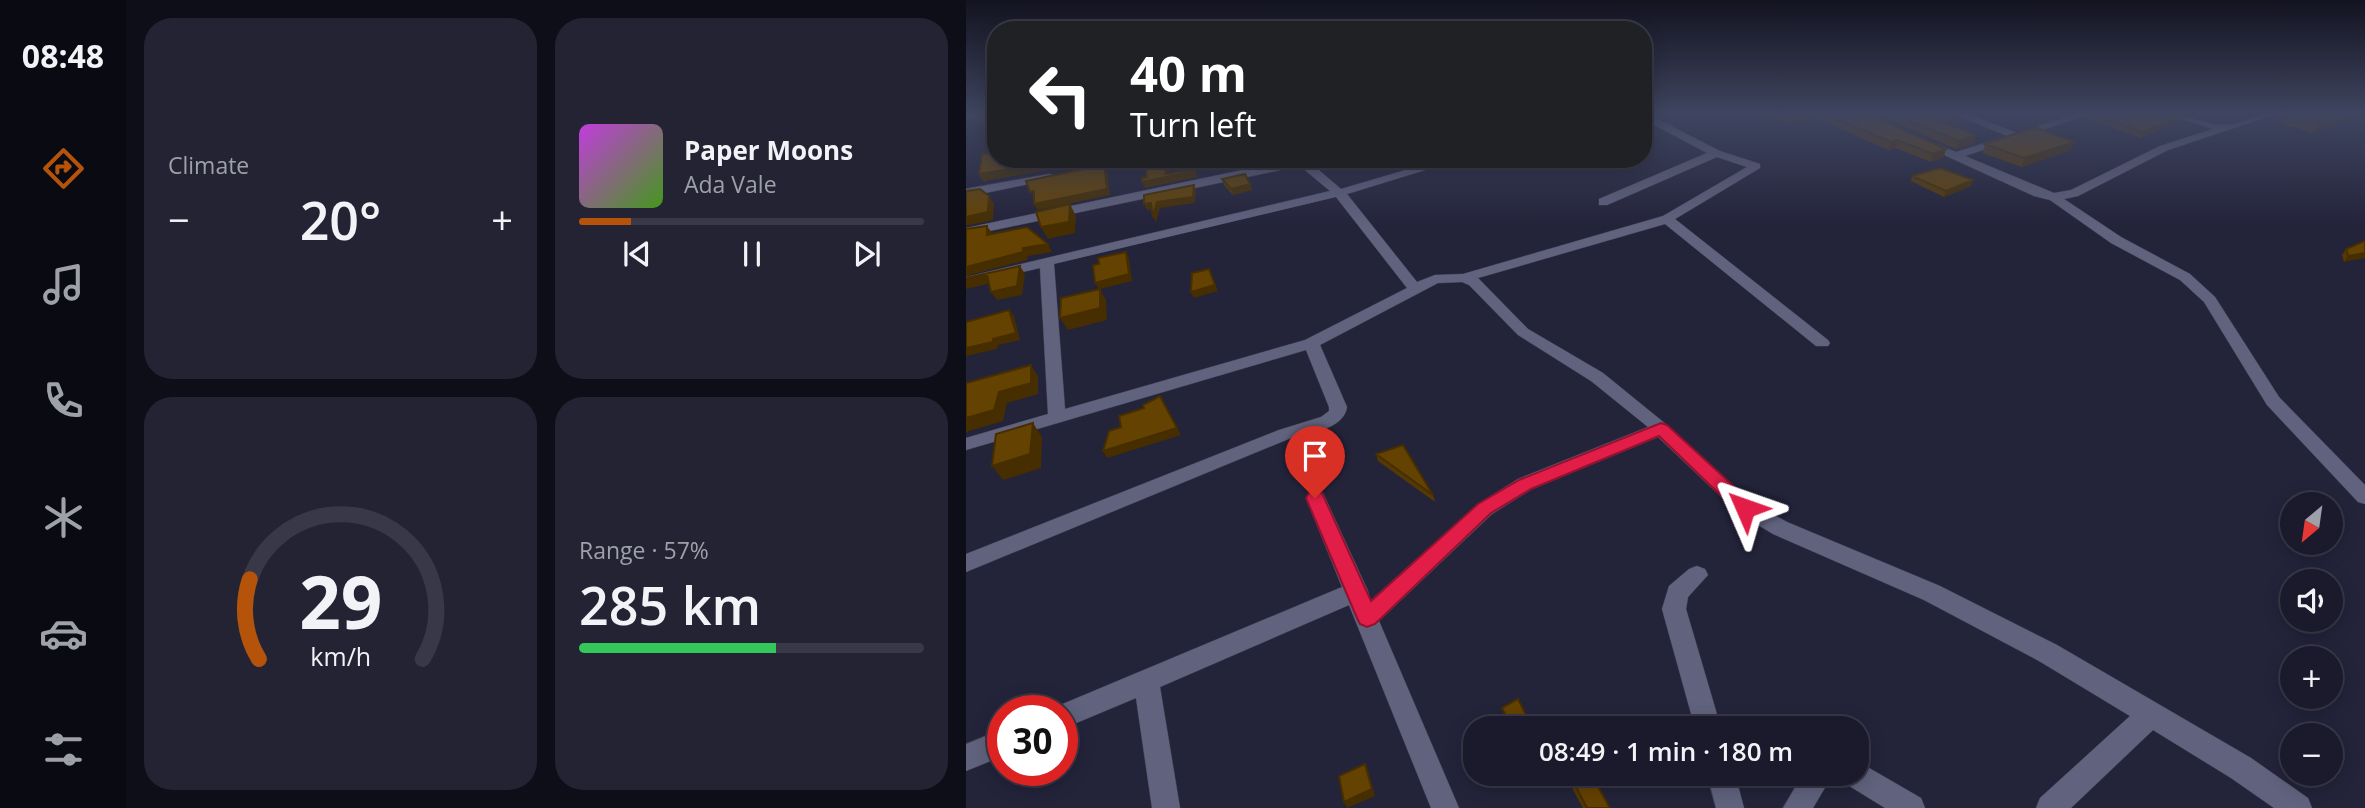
<!DOCTYPE html>
<meta charset="utf-8">
<style>
:root{--surface:#1a1a2c;--page:#232334;--text:#f1f3f6;--muted:#9fa1a9;--line:#383848;--accent:#b45309}
body{margin:0;font-family:"Open Sans",sans-serif;background:var(--page);color:var(--text);height:100vh;display:flex;flex-direction:column;font-size:26px;white-space:nowrap}
*{box-sizing:border-box;margin:0}
p{font-size:23px;color:var(--muted)}
.icon{flex:none;width:38px;height:38px;fill:none;stroke:currentColor;stroke-width:2;stroke-linecap:round;stroke-linejoin:round}
.map{position:relative;flex:1;overflow:hidden}
.panel{display:flex;flex-direction:column;gap:18px;padding:18px;background:#0e0e18;width:840px}
.panel>*{flex:none}
.top-card{position:absolute;left:21px;top:21px;width:665px;height:147px;border-radius:28px;box-shadow:0 4px 18px #0003,0 0 0 2px var(--line);background:#202124;color:#fff;overflow:hidden}
.needle{width:46px;rotate:209deg}
.buttons{position:absolute;left:1314px;top:492px;display:grid;gap:14px}
.buttons a{display:grid;place-items:center;width:63px;height:63px;border-radius:50%;background:var(--surface);box-shadow:0 4px 18px #0003,0 0 0 2px var(--line);font-size:35px}
.speed{position:absolute;left:21px;top:695px;display:flex;gap:14px;font-size:35px;font-weight:700;text-align:center}
.speed>*{display:grid;place-content:center;width:91px;height:91px;border-radius:50%;background:var(--surface);box-shadow:0 4px 18px #0003,0 0 0 2px var(--line);line-height:1}
.speed .limit{border:10px solid #d22;background:#fff;color:#111}
.pin{position:absolute;display:grid;place-items:center;width:60px;height:60px;color:#fff;margin:-72px -30px;border-radius:50% 50% 50% 0;rotate:-45deg;box-shadow:0 0 7px #0007}
.pin .icon{rotate:45deg}
.me{position:absolute;width:77px;margin:-38px;rotate:313deg;stroke-linejoin:round;filter:drop-shadow(0 0 5px #0008)}
.turn{display:flex;align-items:center;gap:24px;height:147px;padding:0 28px;font-size:32px}
.turn .icon{width:91px;height:91px;stroke-width:2.5}
.turn b{display:block;font-size:49px;line-height:60px}
.big{font-size:52px;font-weight:600;line-height:1.1}
.panel .card{flex:1;display:flex;flex-direction:column;justify-content:center;gap:10px;min-width:0;padding:0 24px;border-radius:28px;background:var(--page)}
.panel .dial{align-items:center;gap:0}
.dial svg{height:182px;overflow:visible;fill:none;stroke:var(--line);stroke-width:7;stroke-linecap:round;text-anchor:middle}
.dial text{fill:var(--text);stroke:none}
.song{display:flex;align-items:center;gap:21px}
.cover{width:84px;height:84px;border-radius:10px;background:linear-gradient(135deg,hsl(290 70% 55%),hsl(100 70% 35%))}
.played{height:7px;border-radius:4px;background:linear-gradient(90deg,var(--accent) 15%,var(--line) 15%)}
.keys{display:flex;justify-content:space-around;direction:ltr}
.heat{display:flex;justify-content:space-between;align-items:center;font-size:38px;direction:ltr}
.charge{height:10px;border-radius:5px;background:linear-gradient(90deg,#34c759 57%,var(--line) 0)}
.panel .tiles{flex:1;display:grid;gap:18px;grid-template-columns:repeat(2,1fr)}
.trip{position:absolute;left:497px;top:716px;width:406px;height:70px;border-radius:28px;background:var(--surface);box-shadow:0 4px 18px #0003,0 0 0 2px var(--line);font-weight:600;line-height:70px;text-align:center}
main{display:flex;flex:1;min-height:0}
.tab-bar{display:flex;flex-direction:column;width:126px;justify-content:space-around;align-items:center;background:#0a0a12;color:var(--muted)}
.tab-bar .icon{width:49px;height:49px}
.tab-bar .selected{color:var(--accent)}
.tab-bar b{font-size:32px;color:var(--text)}
.map>svg:first-child{display:block}
.lines{fill:none;stroke-linecap:round;stroke-linejoin:round}
.minor-casing{stroke:#414154;stroke-width:1}
.minor{fill:#61627d;fill-rule:evenodd}
.wall{fill:#563902}
.shaded-wall{fill:#462e01}
.building{fill:#644202;stroke:#462e01;stroke-width:2}
.route{fill:#e11d48;stroke:#92132f;stroke-width:2}
</style>
<main>
<nav class="tab-bar">
<b>08:48</b>
<svg class="icon selected" aria-label="directions" viewBox="0 0 24 24"><path d="M12 3l9 9-9 9-9-9zM9 14v-3h6M13 9l2 2-2 2"/></svg>
<svg class="icon" aria-label="music" viewBox="0 0 24 24"><path d="M9 18V5l10-2v13"/><circle cx="6" cy="18" r="3"/><circle cx="16" cy="16" r="3"/></svg>
<svg class="icon" aria-label="phone" viewBox="0 0 24 24"><path d="M5 4h4l2 5-3 2q2 4 5 5l2-3 5 2v4C11 20 4 13 5 4z"/></svg>
<svg class="icon" aria-label="climate" viewBox="0 0 24 24"><path d="M12 3v18M4 7l16 10M4 17L20 7"/></svg>
<svg class="icon" aria-label="car" viewBox="0 0 24 24"><path d="M5 17H2v-5l4-1 3-4h7l3 4 3 1v5h-3M9 17h6M6 11h13"/><circle cx="7" cy="17" r="2"/><circle cx="17" cy="17" r="2"/></svg>
<svg class="icon" aria-label="filters" viewBox="0 0 24 24"><path d="M4 7h16M4 17h16"/><circle cx="9" cy="7" r="2"/><circle cx="15" cy="17" r="2"/></svg>
</nav>
<section class="panel">
<div class="tiles">
<div class="card"><p>Climate</p>
<div class="heat"><a>−</a><b class="big">20°</b><a>+</a></div>
</div>
<div class="card">
<div class="song"><i class="cover"></i><div><b>Paper Moons</b><p>Ada Vale</p></div></div>
<div class="played"></div>
<div class="keys"><svg class="icon" aria-label="previous" viewBox="0 0 24 24"><path d="M18 5L8 12l10 7zM5 5v14"/></svg><svg class="icon" aria-label="pause" viewBox="0 0 24 24"><path d="M8 5v14M16 5v14"/></svg><svg class="icon" aria-label="next" viewBox="0 0 24 24"><path d="M6 5l10 7-10 7zM19 5v14"/></svg></div>
</div>
<div class="card dial"><svg viewBox="0 0 100 80">
<path d="M14 69A42 42 0 1 1 86 69"/>
<path d="M14 69A42 42 0 0 1 10 34" stroke="#b45309"/>
<text x="50" y="56" font-size="32" font-weight="700">29</text>
<text x="50" y="72" font-size="11">km/h</text>
</svg></div>
<div class="card"><p>Range · 57%</p><b class="big">285 km</b><div class="charge"></div></div>
</div>
</section>
<div class="map">
<svg width="1399" height="808" viewBox="0 0 1399 808">
<rect width="100%" height="100%" fill="#23233a"/>
<g class="lines">
<g class="minor-casing">
<path id="minor" d="M0,114H22L0,120Z
M677,114H682L754,151L794,164V168L709,219L862,340L864,343L862,346H850L699,224L512,278L562,329L637,373L701,425L786,503L821,522L974,586L1091,645L1285,758L1342,798L1346,808H1308L1265,778L1187,730L1105,808H1070L1074,798L1164,716L1073,661L958,600L807,534L772,513L692,437L566,489L526,514L413,621L493,808H465L383,605L194,687L214,808H186L170,698L96,729V710H86L87,708L376,587L340,498L343,493L350,491L357,493L402,591L404,601L512,504L552,479L682,427L625,381L552,335L503,285L496,282L472,283L354,345L381,407C378,429 344,433 325,438L0,572V554L313,430L355,417L363,411V407L340,350L0,450V438L82,414L74,268L0,285V277L364,191L334,166L0,236V228L329,159H340L375,189L477,159H495L381,194L451,282L469,275L497,274L697,216L781,167L751,157L641,205H633V199L741,153L677,119ZM370,197L441,288L339,340L99,409L88,264Z
M988,114H1002L1051,133L1109,114H1124L999,156L1088,193L1105,190L1194,146L1247,129L1201,114C1221,114 1237,124 1256,125C1271,127 1291,114 1310,114L1202,150L1112,196L1098,199L1155,237L1224,274L1249,297L1313,397L1399,485V504L1392,502L1301,405L1238,302L1214,280L1145,243L1084,200L1068,196L954,144V140L958,139L990,152L1041,136Z
M161,159H184L117,174L111,171Z
M83,174L87,175V179L0,197V189Z
M731,566L739,569L742,575L722,597L720,609L755,728H729L696,609L703,586L723,569Z
M37,729V756L0,771V744Z
M891,761L955,798L959,808H919L880,784L876,774H891Z
M741,774H769L778,808H750Z
M837,774H867L847,808H817Z"/>
</g>
<use href="#minor" class="minor"/>
</g>
<path class="wall" d="M30,114V159L140,160L17,181L13,174L27,153L28,126H25L12,121L9,115Z
M797,114H902L978,157L965,162L929,148L923,150L849,118L826,124Z
M909,114H991L989,122L982,124L1008,144L990,149Z
M1121,114H1205L1213,122L1175,138L1119,118Z
M1321,114H1386L1383,119L1347,133L1316,124Z
M1108,142L1105,150L1056,167L1017,153L1019,144Z
M946,176L1005,186L978,197L945,181Z
M256,179L284,184L286,190L267,195L258,185Z
M1399,241L1378,262L1376,255L1380,249Z
M410,454L467,495L469,502L412,461Z
M536,708L564,726L560,728H545L538,715Z
M606,779L644,808H617L607,790Z"/>
<path class="shaded-wall" d="M836,114H850L849,118L826,124L827,116Z
M991,114L989,122L970,128L972,120Z
M1375,114H1386L1383,119L1347,133L1352,122Z
M1215,117L1213,122L1175,138L1177,132Z
M28,119L30,125L25,126L22,120Z
M1010,135L1008,144L990,149L992,141Z
M931,140L929,148L923,150L925,142Z
M1108,142L1105,150L1056,167L1058,158Z
M980,149L978,157L965,162L967,154Z
M105,159L140,160L17,181L13,174Z
M203,159H206L202,177L229,169L231,177L179,188L176,182L199,174Z
M138,165L141,171L144,195L72,210L68,204Z
M1007,180L1005,186L978,197L980,191Z
M284,184L286,190L267,195L265,189Z
M228,185L230,190L229,203L194,208L190,222L187,217L191,202Z
M23,196L28,204L27,220L0,226V217Z
M185,203L188,209L181,210L178,204Z
M104,204L110,216L109,233L82,239L75,227Z
M21,226L26,233V243L21,235Z
M82,244L86,252L62,256L61,260L0,276V267L57,248Z
M160,252L163,258L166,281L134,289L140,300L141,320L102,330L94,318L133,289L129,283Z
M1399,253V258L1378,262L1382,256Z
M54,266L59,274L56,295L31,300L25,292Z
M243,269L252,291L228,298L225,292Z
M21,275L26,283L0,289V279Z
M43,310L48,316L54,340L32,345L31,349L0,356V348Z
M65,365L72,376V394L41,403L37,421L0,432V418Z
M67,423L76,437L75,468L37,480L26,466Z
M211,428L215,435L141,458L137,451Z
M562,719L564,726L560,728H546Z
M399,764L402,770L409,796L381,808L378,802Z"/>
<path class="building" d="M12,114H30V159H105L13,174L16,154L27,153L28,119L22,120L9,115Z
M858,114H902L980,149L967,154L931,140L925,142Z
M929,114H990L972,120L1010,135L992,141Z
M1123,114H1205L1215,117L1177,132Z
M1322,114H1375L1352,122Z
M1069,127L1108,142L1058,158L1019,144Z
M178,159H203L199,174L229,169V171L176,182V178L181,177Z
M138,165L141,189L68,204V191L64,192L60,181Z
M974,168L1007,180L980,191L946,176Z
M279,174L284,184L265,189L256,179Z
M228,185L227,197L191,202L187,217L185,203L178,204V195Z
M14,189L23,196L22,212L0,217V191Z
M104,204L103,222L75,227L70,212Z
M21,226V235L61,227L82,244L57,248V252L0,267V229Z
M1399,241V253L1382,256L1380,249Z
M160,252L163,274L129,283L127,265L133,264L132,258Z
M54,266L51,286L25,292L21,275L0,279V278Z
M243,269L249,285L225,292L226,273Z
M134,289V308L94,318L95,298Z
M43,310L50,333L27,339V342L0,348V322Z
M65,365V383L33,392L28,410L0,418V383Z
M194,396L211,428L137,451L143,431L155,427L153,416L178,408L177,405Z
M67,423L64,454L26,466L30,434Z
M437,445L467,495L410,454Z
M552,699L562,719L546,728L536,708Z
M399,764L406,789L378,802L373,776Z
M615,774H625L644,808H621L606,779Z"/>
<linearGradient id="sky" x2="0" y2="1"><stop stop-color="#131320"/><stop offset="0.5" stop-color="#3f4560"/><stop offset="1" stop-color="#3f4560" stop-opacity="0"/></linearGradient>
<rect width="1399" height="227" fill="url(#sky)"/>
<path class="route" d="M695,423L701,425L786,503L789,508L786,513H773L693,436L565,489L525,513L409,624L401,627L394,624L391,618L340,498L343,493H356L405,601L512,504L553,480Z"/>
</svg>
<div class="buttons">
<a><svg class="needle" viewBox="-14 -14 28 28"><path d="M0-13l5 13h-10z" fill="#e53935"/><path d="M0 13l5-13h-10z" fill="#9fa1a9"/></svg></a>
<a><svg class="icon" aria-label="sound" viewBox="0 0 24 24"><path d="M4 9h4l5-4v14l-5-4H4zM17 9q2 3 0 6"/></svg></a>
<a>+</a>
<a>−</a>
</div>
<div class="speed"><div class="limit">30</div></div>
<div class="pin" style="left:349px;top:498px;background:#d93025"><svg class="icon" aria-label="arrive" viewBox="0 0 24 24"><path d="M6 21V4h12l-3 4 3 4H6"/></svg></div>
<svg class="me" style="left:779px;top:508px" viewBox="-20 -20 40 40"><path d="M0-17L14 15 0 8-14 15z" fill="#e11d48" stroke="#fff" stroke-width="4"/></svg>
<div class="trip">08:49 · 1 min · 180 m</div>
<div class="top-card">
<div class="turn"><svg class="icon" aria-label="left" viewBox="0 0 24 24"><path d="M17 20v-9H6M10 6l-5 5 5 5"/></svg><div><b>40 m</b>Turn left</div></div>
</div>
</div>
</main>
